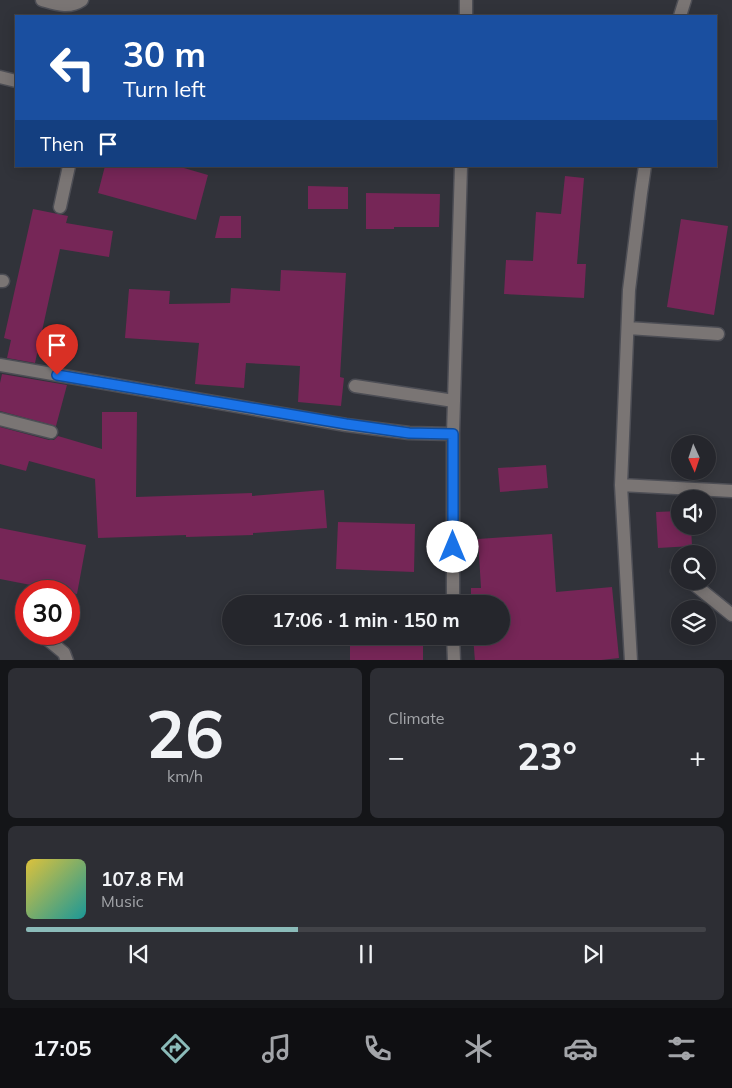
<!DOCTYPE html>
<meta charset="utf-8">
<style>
:root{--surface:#25262c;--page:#2d2e34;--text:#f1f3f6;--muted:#a3a5a9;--line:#424348;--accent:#8bbbb9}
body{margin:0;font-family:Mulish,sans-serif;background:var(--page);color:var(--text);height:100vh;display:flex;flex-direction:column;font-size:19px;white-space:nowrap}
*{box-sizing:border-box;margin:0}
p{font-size:16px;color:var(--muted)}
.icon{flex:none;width:28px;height:28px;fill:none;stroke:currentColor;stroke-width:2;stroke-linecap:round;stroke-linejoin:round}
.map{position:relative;height:660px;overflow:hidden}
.drawer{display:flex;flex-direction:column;gap:8px;padding:8px;background:#141518;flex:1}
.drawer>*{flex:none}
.top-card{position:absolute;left:15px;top:15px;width:702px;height:152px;border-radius:0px;box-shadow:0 2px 12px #0003,0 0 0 1px var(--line);background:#1a4fa0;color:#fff;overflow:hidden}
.needle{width:32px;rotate:177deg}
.controls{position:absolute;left:671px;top:435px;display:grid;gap:10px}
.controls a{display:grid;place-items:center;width:45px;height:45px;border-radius:50%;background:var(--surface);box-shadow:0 2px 12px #0003,0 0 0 1px var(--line);font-size:25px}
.speed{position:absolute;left:15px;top:580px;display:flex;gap:10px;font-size:25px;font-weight:700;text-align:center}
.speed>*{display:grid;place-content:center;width:65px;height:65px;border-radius:50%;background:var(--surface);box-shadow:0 2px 12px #0003,0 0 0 1px var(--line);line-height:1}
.speed .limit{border:8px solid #d22;background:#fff;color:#111}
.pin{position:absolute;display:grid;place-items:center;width:42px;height:42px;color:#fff;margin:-51px -21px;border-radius:50% 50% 50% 0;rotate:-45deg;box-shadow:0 0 5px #0007}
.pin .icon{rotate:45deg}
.me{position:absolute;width:55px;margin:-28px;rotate:0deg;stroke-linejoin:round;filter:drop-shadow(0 0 4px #0008)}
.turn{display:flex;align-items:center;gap:18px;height:105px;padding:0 25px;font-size:22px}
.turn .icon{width:65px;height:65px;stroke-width:2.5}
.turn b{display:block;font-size:35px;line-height:42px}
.then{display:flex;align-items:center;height:48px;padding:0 25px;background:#0003;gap:10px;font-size:19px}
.big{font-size:38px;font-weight:700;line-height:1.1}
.drawer .tile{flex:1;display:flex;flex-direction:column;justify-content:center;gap:8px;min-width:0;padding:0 18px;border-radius:8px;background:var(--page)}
.drawer .dial{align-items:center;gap:0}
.dial b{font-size:65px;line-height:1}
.song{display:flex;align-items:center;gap:15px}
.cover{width:60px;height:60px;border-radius:8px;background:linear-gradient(135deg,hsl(50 70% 55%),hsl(180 70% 35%))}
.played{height:5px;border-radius:2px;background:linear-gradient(90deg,var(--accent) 40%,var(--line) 40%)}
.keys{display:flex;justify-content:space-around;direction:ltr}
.heat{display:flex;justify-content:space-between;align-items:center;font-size:28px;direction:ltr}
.drawer .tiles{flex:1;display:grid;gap:8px;grid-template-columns:1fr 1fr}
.tile:last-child{grid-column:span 2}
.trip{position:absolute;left:222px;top:595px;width:288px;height:50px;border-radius:25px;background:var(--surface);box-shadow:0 2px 12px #0003,0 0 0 1px var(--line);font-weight:700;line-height:50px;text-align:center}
.tab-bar{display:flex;height:80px;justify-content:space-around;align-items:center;background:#0f0f12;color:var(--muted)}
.tab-bar .icon{width:35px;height:35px}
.tab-bar .active{color:var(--accent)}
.tab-bar b{font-size:22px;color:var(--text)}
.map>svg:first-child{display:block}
.building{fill:#762657}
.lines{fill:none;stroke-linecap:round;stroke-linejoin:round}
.minor-casing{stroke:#4d4e55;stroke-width:15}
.minor{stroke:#7a7574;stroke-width:12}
.route-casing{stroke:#114b97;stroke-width:12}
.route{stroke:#1a73e8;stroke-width:9}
</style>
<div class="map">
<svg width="732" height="661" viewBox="0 0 732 661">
<rect width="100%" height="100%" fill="#31333a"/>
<path class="building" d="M105,166H177L208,175L196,220L98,193Z
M565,176L584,178L577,264H586L584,298L504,294L506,260L533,261L536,212L561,214Z
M308,186L348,187V209H308Z
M366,193L440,194L439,227H394V229H366Z
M33,209L68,216L66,223L113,231L109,257L60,249L35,363L7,358L11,340L4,338Z
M220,216H241V238H215Z
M681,219L728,226L714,315L667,307Z
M281,270L346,273L340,377L344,378L341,406L298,402L300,366L246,363L244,388L195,384L199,343L125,338L129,289L170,291L169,304L230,303L231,288L280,291Z
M2,374L67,385L56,426L0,411V383Z
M102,412H137L136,497L252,493V496L324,490L327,528L253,533V535L186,537V535L98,538L95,479L29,461L26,471L0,464V427L49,440H54L58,436L102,449Z
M546,465L548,488L500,492L498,468Z
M680,511V526H691L692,546L658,548L656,512Z
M338,522L415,524L414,572L336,569Z
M0,528L86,545L77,594L0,579Z
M552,534L556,592L612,587L619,658L593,661H475L473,636H501V604H471V588H481L478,539Z
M423,643V661H350V644Z"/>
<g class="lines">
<g class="minor-casing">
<path id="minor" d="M42,0C56,4 69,9 82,0
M466,16V0
M680,16L685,0
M0,77L16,81
M60,207L69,166
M0,281H3
M628,328L718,334
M0,365L346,425L409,433L453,434
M355,386L454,401
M0,419L51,432
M621,485L732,491
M677,571L680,573
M690,581L732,615
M453,604V434L461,166
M25,618L26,619
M41,634L64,653L67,661
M453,636L454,661
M631,661L621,485L629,290L641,193L645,166"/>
</g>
<use href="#minor" class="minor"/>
</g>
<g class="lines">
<g class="route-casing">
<path id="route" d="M57,375L346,424L409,433L453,434V547"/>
</g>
<use href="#route" class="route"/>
</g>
</svg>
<div class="controls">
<a><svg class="needle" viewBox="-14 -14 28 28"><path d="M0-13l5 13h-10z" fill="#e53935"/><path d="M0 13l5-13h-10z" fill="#a3a5a9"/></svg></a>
<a><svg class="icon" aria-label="sound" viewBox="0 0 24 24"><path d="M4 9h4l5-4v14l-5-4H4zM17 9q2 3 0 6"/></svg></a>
<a><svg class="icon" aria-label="search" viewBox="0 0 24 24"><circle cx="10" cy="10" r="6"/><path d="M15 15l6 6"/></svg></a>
<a><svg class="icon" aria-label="layers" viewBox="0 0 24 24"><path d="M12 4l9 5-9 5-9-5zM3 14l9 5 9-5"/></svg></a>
</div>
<div class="speed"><div class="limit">30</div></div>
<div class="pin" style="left:57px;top:375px;background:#d93025"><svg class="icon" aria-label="arrive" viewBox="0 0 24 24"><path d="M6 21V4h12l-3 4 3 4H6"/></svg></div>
<svg class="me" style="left:453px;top:547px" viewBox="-20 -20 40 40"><circle r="19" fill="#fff"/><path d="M0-13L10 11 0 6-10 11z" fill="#1a73e8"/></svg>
<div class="trip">17:06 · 1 min · 150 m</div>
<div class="top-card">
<div class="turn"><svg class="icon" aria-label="left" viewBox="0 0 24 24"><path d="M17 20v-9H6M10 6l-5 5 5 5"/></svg><div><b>30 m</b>Turn left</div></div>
<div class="then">Then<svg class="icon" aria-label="arrive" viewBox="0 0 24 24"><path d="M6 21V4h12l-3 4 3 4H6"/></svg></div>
</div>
</div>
<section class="drawer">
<div class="tiles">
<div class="tile dial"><b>26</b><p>km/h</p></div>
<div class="tile"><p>Climate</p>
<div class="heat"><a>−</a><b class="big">23°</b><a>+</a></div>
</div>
<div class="tile">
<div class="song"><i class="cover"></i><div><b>107.8 FM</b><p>Music</p></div></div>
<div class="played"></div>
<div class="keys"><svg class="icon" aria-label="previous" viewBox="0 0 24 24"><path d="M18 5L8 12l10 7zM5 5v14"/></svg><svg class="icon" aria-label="pause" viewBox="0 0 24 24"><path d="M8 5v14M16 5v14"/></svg><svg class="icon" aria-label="next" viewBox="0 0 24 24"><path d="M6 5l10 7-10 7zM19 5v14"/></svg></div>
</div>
</div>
</section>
<nav class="tab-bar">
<b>17:05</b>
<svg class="icon active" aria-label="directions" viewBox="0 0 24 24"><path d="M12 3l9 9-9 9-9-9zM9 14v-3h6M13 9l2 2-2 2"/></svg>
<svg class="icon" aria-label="music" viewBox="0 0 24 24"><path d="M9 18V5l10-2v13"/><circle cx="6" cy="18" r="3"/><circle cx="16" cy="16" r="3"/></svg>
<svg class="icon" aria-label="phone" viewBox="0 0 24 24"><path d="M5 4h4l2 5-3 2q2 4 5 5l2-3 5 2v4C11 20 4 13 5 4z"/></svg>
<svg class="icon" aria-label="climate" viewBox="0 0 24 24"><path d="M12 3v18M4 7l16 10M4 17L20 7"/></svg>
<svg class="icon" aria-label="car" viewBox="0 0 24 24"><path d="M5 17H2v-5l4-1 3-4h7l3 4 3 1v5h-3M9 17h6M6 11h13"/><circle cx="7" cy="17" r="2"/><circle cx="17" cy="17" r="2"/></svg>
<svg class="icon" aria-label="filters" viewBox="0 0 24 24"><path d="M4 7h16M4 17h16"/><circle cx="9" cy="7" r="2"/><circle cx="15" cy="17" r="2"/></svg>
</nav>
